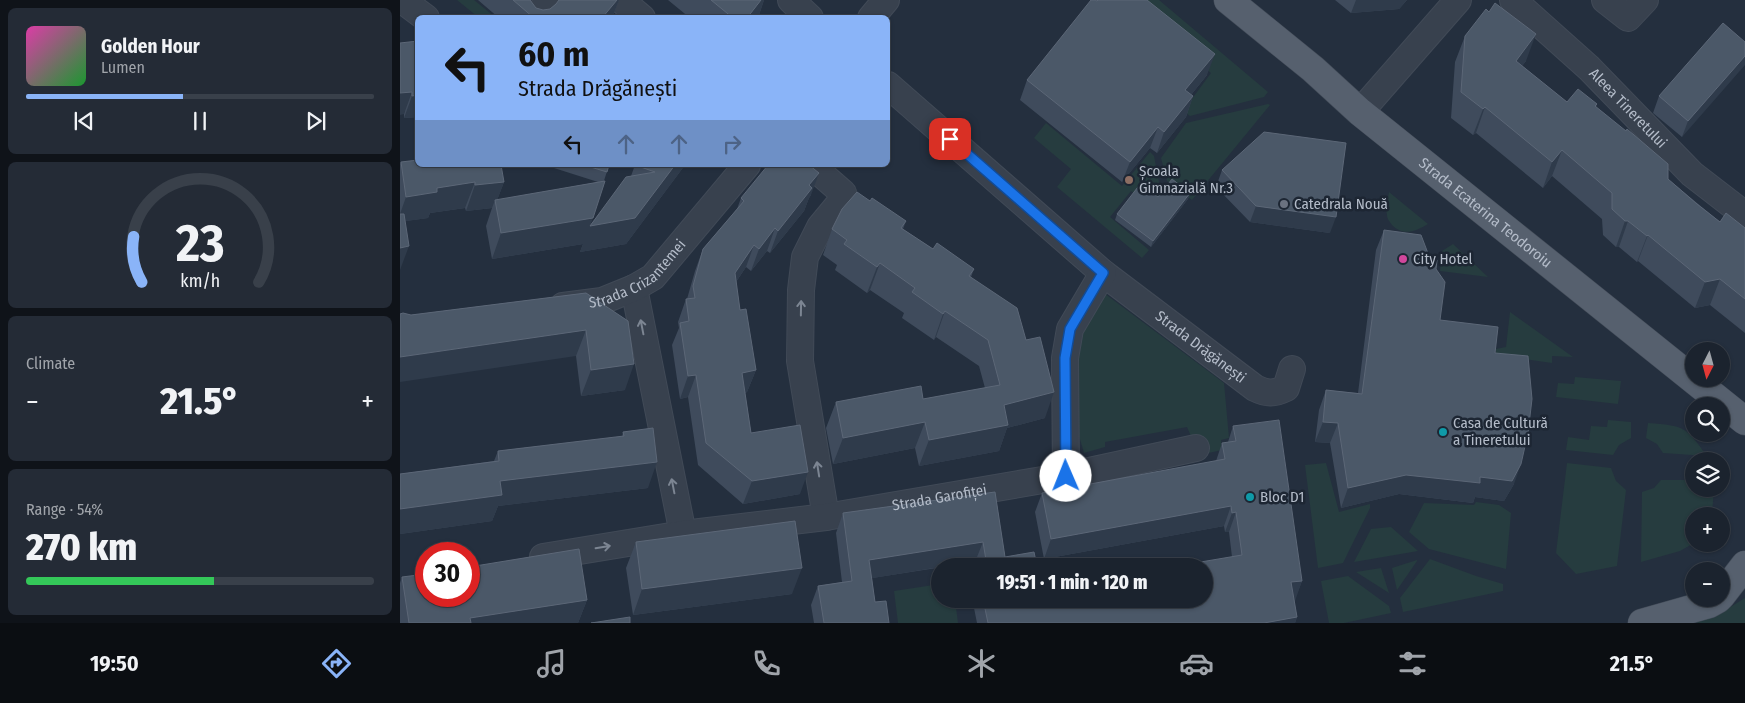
<!DOCTYPE html>
<meta charset="utf-8">
<style>
:root{--surface:#1b232e;--page:#242b36;--text:#f1f3f6;--muted:#a0a4aa;--line:#39404a;--accent:#8ab4f8}
body{margin:0;font-family:"Fira Sans Condensed",sans-serif;background:var(--page);color:var(--text);height:100vh;display:flex;flex-direction:column;font-size:19px;white-space:nowrap}
*{box-sizing:border-box;margin:0}
p{font-size:16px;color:var(--muted)}
.icon{flex:none;width:28px;height:28px;fill:none;stroke:currentColor;stroke-width:2;stroke-linecap:round;stroke-linejoin:round}
.map{position:relative;flex:1;overflow:hidden}
.sheet{display:flex;flex-direction:column;gap:8px;padding:8px;background:#0f1319;width:400px}
.sheet>*{flex:none}
.guide{position:absolute;left:15px;top:15px;width:475px;height:152px;border-radius:8px;box-shadow:0 1px 4px #0004,0 0 0 1px var(--line);background:#8ab4f8;color:#111;overflow:hidden}
.needle{width:32px;rotate:186deg}
.tools{position:absolute;left:1285px;top:342px;display:grid;gap:10px}
.tools a{display:grid;place-items:center;width:45px;height:45px;border-radius:50%;background:var(--surface);box-shadow:0 1px 4px #0004,0 0 0 1px var(--line);font-size:25px}
.speed{position:absolute;left:15px;top:542px;display:flex;gap:10px;font-size:25px;font-weight:700;text-align:center}
.speed>*{display:grid;place-content:center;width:65px;height:65px;border-radius:50%;background:var(--surface);box-shadow:0 1px 4px #0004,0 0 0 1px var(--line);line-height:1}
.speed .limit{border:8px solid #d22;background:#fff;color:#111}
.pin{position:absolute;display:grid;place-items:center;width:42px;height:42px;color:#fff;margin:-21px;border-radius:10px;box-shadow:0 2px 8px #0006}
.me{position:absolute;width:55px;margin:-28px;rotate:359deg;stroke-linejoin:round;filter:drop-shadow(0 0 4px #0008)}
.turn{display:flex;align-items:center;gap:18px;height:105px;padding:0 20px;font-size:22px}
.turn .icon{width:65px;height:65px;stroke-width:2.5}
.turn b{display:block;font-size:35px;line-height:42px}
.lanes{display:flex;align-items:center;height:48px;padding:0 20px;background:#0003;justify-content:center;gap:25px;direction:ltr}
.lanes .off{opacity:.35}
.big{font-size:38px;font-weight:800;line-height:1.1}
.sheet .tile{flex:1;display:flex;flex-direction:column;justify-content:center;gap:8px;min-width:0;padding:0 18px;border-radius:8px;background:var(--page)}
.sheet .dial{align-items:center;gap:0}
.dial svg{height:130px;overflow:visible;fill:none;stroke:var(--line);stroke-width:7;stroke-linecap:round;text-anchor:middle}
.dial text{fill:var(--text);stroke:none}
.song{display:flex;align-items:center;gap:15px}
.cover{width:60px;height:60px;border-radius:8px;background:linear-gradient(135deg,hsl(320 70% 55%),hsl(130 70% 35%))}
.played{height:5px;border-radius:2px;background:linear-gradient(90deg,var(--accent) 45%,var(--line) 45%)}
.keys{display:flex;justify-content:space-around;direction:ltr}
.heat{display:flex;justify-content:space-between;align-items:center;font-size:28px;direction:ltr}
.charge{height:8px;border-radius:4px;background:linear-gradient(90deg,#34c759 54%,var(--line) 0)}
.trip{position:absolute;left:531px;top:558px;width:282px;height:50px;border-radius:25px;background:var(--surface);box-shadow:0 1px 4px #0004,0 0 0 1px var(--line);font-weight:800;line-height:50px;text-align:center}
.dock{display:flex;height:80px;justify-content:space-around;align-items:center;background:#0b0e12;color:var(--muted)}
.dock .icon{width:35px;height:35px}
.dock .active{color:var(--accent)}
.dock b{font-size:22px;color:var(--text)}
main{display:flex;flex:1;min-height:0}
.map>svg:first-child{display:block}
.green{fill:#263c3f}
.lines{fill:none;stroke-linecap:round;stroke-linejoin:round}
.minor-casing{stroke:#414a57;stroke-width:28}
.major-casing{stroke:#414a57;stroke-width:29}
.minor{stroke:#38414e;stroke-width:26}
.major{stroke:#56606e;stroke-width:28}
.wall{fill:#3f4b5c}
.shaded-wall{fill:#2f3b4b}
.building{fill:#4b5868;stroke:#5c6777}
.oneway{stroke:#7c8592}
.route-casing{stroke:#114b97;stroke-width:12}
.route{stroke:#1a73e8;stroke-width:9}
.education-dot{fill:#8d6e63;stroke:#1d2633;stroke-width:2}
.worship-dot{fill:#6b7280;stroke:#1d2633;stroke-width:2}
.hotel-dot{fill:#d1479c;stroke:#1d2633;stroke-width:2}
.culture-dot{fill:#0f9aa8;stroke:#1d2633;stroke-width:2}
.labels{text-anchor:middle;stroke-width:5;stroke-linejoin:round;paint-order:stroke}
.street-label{font-size:15px;fill:#b4bcc9;stroke:#1d2633}
.poi-label{font-size:15px;fill:#b4bcc9;stroke:#1d2633;text-anchor:start}
</style>
<main>
<section class="sheet">
<div class="tile">
<div class="song"><i class="cover"></i><div><b>Golden Hour</b><p>Lumen</p></div></div>
<div class="played"></div>
<div class="keys"><svg class="icon" aria-label="previous" viewBox="0 0 24 24"><path d="M18 5L8 12l10 7zM5 5v14"/></svg><svg class="icon" aria-label="pause" viewBox="0 0 24 24"><path d="M8 5v14M16 5v14"/></svg><svg class="icon" aria-label="next" viewBox="0 0 24 24"><path d="M6 5l10 7-10 7zM19 5v14"/></svg></div>
</div>
<div class="tile dial"><svg viewBox="0 0 100 80">
<path d="M14 69A42 42 0 1 1 86 69"/>
<path d="M14 69A42 42 0 0 1 9 41" stroke="#8ab4f8"/>
<text x="50" y="56" font-size="32" font-weight="700">23</text>
<text x="50" y="72" font-size="11">km/h</text>
</svg></div>
<div class="tile"><p>Climate</p>
<div class="heat"><a>−</a><b class="big">21.5°</b><a>+</a></div>
</div>
<div class="tile"><p>Range · 54%</p><b class="big">270 km</b><div class="charge"></div></div>
</section>
<div class="map">
<svg width="1345" height="623" viewBox="0 0 1345 623">
<rect width="100%" height="100%" fill="#242f3e"/>
<path class="green" d="M57,0H74L95,17H78Z
M721,0H759L868,92L864,97L790,116L783,111L811,73Z
M868,104L870,105L792,200L767,181L761,158L786,123Z
M646,123L722,186L750,152L754,156L761,192L756,199L742,200L731,191L710,217L749,250L742,258L657,187L671,169L634,138Z
M989,192L1028,224C1016,231 1004,237 992,225C990,222 987,219 987,215C985,207 988,199 989,192Z
M1053,244L1088,277L1040,271L1042,251Z
M700,290L824,383L829,438L821,440L822,450L804,454L793,441L787,427L705,442V447L684,453L675,422L677,329Z
M1110,312L1173,357L1152,356V363L1096,355V349L1106,347Z
M1175,377L1221,381L1218,404L1156,397L1158,383L1174,384Z
M1208,420L1231,422V438L1219,445L1213,455L1166,450L1168,437L1189,440L1191,426L1207,427Z
M1248,423C1285,426 1285,426 1307,456L1263,453L1257,444L1246,438Z
M926,463L939,512L970,504V508L943,563L918,568L905,465Z
M1167,463L1211,468L1216,481L1226,490L1217,566L1176,574L1156,553Z
M1261,480H1294V489H1314L1312,514L1311,516H1294V543L1280,551L1241,562L1242,492L1254,488Z
M1076,502L1099,505L1111,513L1106,569L1029,549L1009,532L1024,503L1074,505Z
M991,527L1018,551L954,562L971,529Z
M1030,559L1076,576L1103,584V591L1003,612L1000,598Z
M1017,560V561L997,590L992,568Z
M981,568L989,593L956,572Z
M948,576L989,606L991,613L944,623H929L921,581Z
M540,584V599H555L558,623H498L494,591Z
M1345,598V623H1280L1324,611Z"/>
<g class="lines">
<g class="minor-casing">
<g id="minor">
<path d="M2,0L26,18"/>
<path d="M221,0L242,18"/>
<path d="M391,0L410,18"/>
<path id="s1" d="M1113,0L1189,68L1292,174L1345,215"/>
<path d="M1205,0L1228,18L1245,0"/>
<path d="M136,18L149,0"/>
<path d="M471,18L486,0"/>
<path id="s2" d="M488,85L703,273L855,388C867,394 874,394 886,388L892,369"/>
<path d="M960,112L1058,0"/>
<path d="M411,165L443,193L439,204L420,227L405,257L401,290L400,361L426,517"/>
<path d="M234,288L283,534"/>
<path id="s3" d="M163,306L202,301L234,288L253,277L347,165"/>
<path d="M666,476L665,358L670,329L703,273"/>
<path id="s4" d="M143,557L283,534L426,517L666,476L796,448"/>
</g>
</g>
<g class="major-casing">
<g id="major">
<path id="s5" d="M828,0L913,69L960,112L1345,421"/>
<path d="M1321,596L1345,565"/>
<path d="M1242,623L1309,604L1318,599"/>
</g>
</g>
<use href="#minor" class="minor"/>
<use href="#major" class="major"/>
</g>
<path class="wall" d="M78,0H131L130,1L136,8L143,10L219,0L212,18H99Z
M268,0H364L358,18H290Z
M935,0H1007L999,9L951,13Z
M1089,12L1126,61L1122,66L1167,102L1197,104L1196,107L1268,179L1320,222L1345,228V333L1310,305L1295,308L1238,261L1237,262L1219,247H1216L1203,235L1202,219L1152,176L1143,188L1076,133L1073,135L1051,118L1055,62L1065,36Z
M18,41V117L4,118V114Z
M1345,42L1282,137L1253,113L1259,96Z
M807,75L791,95L793,96L786,117L757,153L750,148L722,182L620,100L627,80Z
M1,162L104,182L97,200L198,182L154,168L155,165H209L190,225L231,176L235,165H285L226,244L180,252L183,244L92,259L86,226L92,208L66,211L65,208L30,213L28,218L5,221L0,270V164Z
M822,170L930,233L850,222L816,187Z
M790,193L788,199L751,247L715,220L717,214L758,197Z
M411,195L409,198L404,211L370,253L367,251L351,271L346,267L336,282L340,310L356,370L347,392L345,393L351,433L400,494L343,504L298,465L288,397L280,399L272,345L279,328L278,322L286,299H287L295,271L303,249L337,209L341,198Z
M470,201L506,221L503,229L533,249L574,269L571,277L645,418L607,428L599,451L519,466L515,448L433,464L426,428L436,402L523,399L585,388L579,366L536,337L534,340L502,318L504,313L470,290L467,293L435,270L437,265L423,255L432,229Z
M984,230L1029,256L1036,269L1040,320L1095,353L1114,484L1104,501L1075,497L1073,503L999,494L941,508L930,443L915,442L919,410L926,390L958,393L976,250Z
M186,293L225,390L181,396L176,356L11,315Z
M833,426L902,581L894,601L897,617L895,623H577L574,608L577,599H805L832,557L829,532H825L824,526L644,559L635,512L642,493L816,461L822,443L828,442Z
M223,432L248,488L98,506L92,521L0,534V474L94,461L98,451L222,437Z
M595,492L605,557L637,566H576L575,562L472,578L475,602L489,623H414L411,605L418,586L442,582L436,533L443,513Z
M236,542L392,594L233,615L226,568Z
M2,577L187,600L178,623H0V583Z"/>
<path class="shaded-wall" d="M215,0H219L212,18H202Z
M361,0H364L358,18H347Z
M956,0H1007L999,9L951,13Z
M1136,34L1126,61L1106,87L1116,61Z
M815,54L807,75L778,111L785,90Z
M1345,56V65L1282,137L1288,121Z
M12,92L4,114L0,115V93Z
M18,95V117L4,118L12,96Z
M793,96L786,117L757,153L764,132Z
M1085,107L1076,133L1073,135L1083,109Z
M758,127L750,148L722,182L730,162Z
M1162,150L1152,176L1143,188L1152,162Z
M275,165H285L226,244L180,252L183,244L92,259L101,233L193,218L190,226Z
M419,173L411,195L409,198L404,211L370,253L378,231L409,185Z
M75,182L65,208L30,213L28,218L0,222V214L6,197L37,188Z
M104,182L96,203L95,200L92,208L66,211L75,185Z
M790,193L788,199L751,247L753,241Z
M856,206L936,217L930,233L850,222Z
M1225,221H1228L1219,247H1216Z
M375,228L367,251L351,271L359,249Z
M1248,235L1238,261L1237,262L1247,236Z
M354,245L346,267L327,295L335,273Z
M9,246L0,270V248Z
M480,263L470,290L467,293L477,267Z
M1320,279L1310,305L1295,308L1305,282Z
M545,311L536,337L534,340L543,314Z
M186,330L176,356L0,382V357Z
M234,364L225,390L181,396L191,370Z
M356,370L347,392L333,395L342,373Z
M296,375L288,397L280,399L288,376Z
M654,392L645,418L607,428L599,451L519,466L529,440L604,405Z
M525,422L515,448L433,464L443,438Z
M923,422L938,423L930,443L915,442Z
M257,462L248,488L98,506L92,521L0,534V509L100,481Z
M1121,464L1114,484L1104,501L1075,497L1073,503L999,494L941,508L948,488L1006,475L1080,477Z
M408,472L400,494L343,504L352,481Z
M831,506L824,526L644,559L651,539Z
M836,512L829,532H825L832,513Z
M583,542L575,562L548,566H540V567L461,580L469,560Z
M402,568L392,594L233,615L242,589Z
M902,581L895,601L884,602L891,582Z
M187,600L178,623H69L70,618Z
M897,617L895,623H864Z"/>
<path class="building" d="M113,0H130L136,8L143,10L150,9L156,4L159,0H217L202,18H134Z
M311,0H361L347,18H333Z
M691,0H695L697,1L698,0H747L815,54L785,90L793,96L764,132L758,127L730,162L627,80Z
M1095,3L1136,34L1116,61L1167,102L1178,89L1197,104L1195,106L1226,131L1227,129L1268,164V179L1297,204L1320,222L1326,213L1345,228V299L1320,279L1305,282L1248,235L1247,236L1228,221H1225L1212,209V193L1162,150L1152,162L1085,107L1083,109L1061,92L1065,36L1086,9L1089,12Z
M1323,23L1345,42V56L1288,121L1259,96Z
M18,41V95L12,96V92L0,93V43Z
M864,132L946,143L936,217L856,206L822,170Z
M18,160V165H101L104,182L75,185V182L37,188V192L6,197L1,162Z
M184,165H209L207,172Z
M235,165H275L235,218L190,226L226,177L255,172Z
M368,165H409L419,173L409,185L412,188L378,231L375,228L359,249L354,245L335,273L340,310L346,309L356,370L342,373L351,433L400,425L408,472L352,481L306,443L296,375L288,376L280,323L289,321L286,299L295,298L293,286L303,249L344,201L341,198Z
M772,179L790,193L753,241L717,214L741,183L758,197Z
M205,181L193,218L101,233L95,200Z
M457,192L470,201L472,198L506,221L501,228L533,249L537,243L574,269L569,276L617,308L626,340L640,337L654,392L604,405L608,425L529,440L525,422L443,438L436,402L521,386L523,399L600,385L588,340L545,311L543,314L512,292L515,288L480,263L477,267L444,244L447,240L432,229L442,209Z
M0,214H4L9,246L0,248Z
M984,230L1021,235L1029,256L1037,260L1036,269L1045,282L1040,320L1098,327L1095,353L1128,356L1132,399L1128,433L1121,464L1112,481L1080,477V483L1006,475L948,488L938,423L923,422L926,390L962,394Z
M186,293L228,321L234,364L191,370L186,330L0,357V314L3,313L11,315Z
M879,420L902,581L891,582L897,617L864,623H588L583,599H805V566H777L842,555L836,512L832,513L831,506L651,539L642,493L825,459L822,443L836,441L833,426Z
M253,428L257,462L100,481L102,495L0,509V474L99,461L98,451L224,436L223,432Z
M595,492L605,557L634,552L637,566H587L583,542L469,560L475,602L486,601L489,623H424L418,586L452,581L443,513Z
M395,521L402,568L242,589L236,542Z
M179,549L187,600L70,618L71,623H9L2,577L26,574V596H69V567Z
M230,617V623H191Z"/>
<defs><path id="oneway-shaft" d="M-6 0H5M1.5-3L5.5 0L1.5 3" fill="none" stroke-width="1.6" stroke-linecap="round" stroke-linejoin="round" transform="scale(1.25)"/></defs>
<g class="oneway">
<use href="#oneway-shaft" transform="translate(401 308) rotate(-89)"/>
<use href="#oneway-shaft" transform="translate(242 327) rotate(-101)"/>
<use href="#oneway-shaft" transform="translate(418 469) rotate(-99)"/>
<use href="#oneway-shaft" transform="translate(273 486) rotate(-101)"/>
<use href="#oneway-shaft" transform="translate(203 547) rotate(-9)"/>
</g>
<g class="lines">
<g class="route-casing">
<path id="route" d="M550,139L703,273L670,329L665,358L666,476"/>
</g>
<use href="#route" class="route"/>
</g>
<circle class="education-dot" cx="729" cy="180" r="5"/>
<circle class="worship-dot" cx="884" cy="204" r="5"/>
<circle class="hotel-dot" cx="1003" cy="259" r="5"/>
<g class="culture-dot">
<circle cx="1043" cy="432" r="5"/>
<circle cx="850" cy="497" r="5"/>
</g>
<g class="labels">
<g class="street-label">
<text dy="5" stroke="none"><textPath href="#s1" startOffset="158">Aleea Tineretului</textPath></text>
<text dy="5" stroke="none"><textPath href="#s5" startOffset="334">Strada Ecaterina Teodoroiu</textPath></text>
<text dy="5" stroke="none"><textPath href="#s3" startOffset="84">Strada Crizantemei</textPath></text>
<text dy="5" stroke="none"><textPath href="#s2" startOffset="408">Strada Drăgănești</textPath></text>
<text dy="5" stroke="none"><textPath href="#s4" startOffset="401">Strada Garofiței</textPath></text>
</g>
<g class="poi-label">
<text x="739" y="176">Școala<tspan x="739" dy="17">Gimnazială Nr.3</tspan></text>
<text x="894" y="209">Catedrala Nouă</text>
<text x="1013" y="264">City Hotel</text>
<text x="1053" y="428">Casa de Cultură<tspan x="1053" dy="17">a Tineretului</tspan></text>
<text x="860" y="502">Bloc D1</text>
</g>
</g>
</svg>
<div class="tools">
<a><svg class="needle" viewBox="-14 -14 28 28"><path d="M0-13l5 13h-10z" fill="#e53935"/><path d="M0 13l5-13h-10z" fill="#a0a4aa"/></svg></a>
<a><svg class="icon" aria-label="search" viewBox="0 0 24 24"><circle cx="10" cy="10" r="6"/><path d="M15 15l6 6"/></svg></a>
<a><svg class="icon" aria-label="layers" viewBox="0 0 24 24"><path d="M12 4l9 5-9 5-9-5zM3 14l9 5 9-5"/></svg></a>
<a>+</a>
<a>−</a>
</div>
<div class="speed"><div class="limit">30</div></div>
<div class="pin" style="left:550px;top:139px;background:#d93025"><svg class="icon" aria-label="arrive" viewBox="0 0 24 24"><path d="M6 21V4h12l-3 4 3 4H6"/></svg></div>
<svg class="me" style="left:666px;top:476px" viewBox="-20 -20 40 40"><circle r="19" fill="#fff"/><path d="M0-13L10 11 0 6-10 11z" fill="#1a73e8"/></svg>
<div class="trip">19:51 · 1 min · 120 m</div>
<div class="guide">
<div class="turn"><svg class="icon" aria-label="left" viewBox="0 0 24 24"><path d="M17 20v-9H6M10 6l-5 5 5 5"/></svg><div><b>60 m</b>Strada Drăgănești</div></div>
<div class="lanes"><svg class="icon" aria-label="left" viewBox="0 0 24 24"><path d="M17 20v-9H6M10 6l-5 5 5 5"/></svg><svg class="icon off" aria-label="ahead" viewBox="0 0 24 24"><path d="M12 20V5M6 11l6-6 6 6"/></svg><svg class="icon off" aria-label="ahead" viewBox="0 0 24 24"><path d="M12 20V5M6 11l6-6 6 6"/></svg><svg class="icon off" aria-label="right" viewBox="0 0 24 24"><path d="M7 20v-9h11M14 6l5 5-5 5"/></svg></div>
</div>
</div>
</main>
<nav class="dock">
<b>19:50</b>
<svg class="icon active" aria-label="directions" viewBox="0 0 24 24"><path d="M12 3l9 9-9 9-9-9zM9 14v-3h6M13 9l2 2-2 2"/></svg>
<svg class="icon" aria-label="music" viewBox="0 0 24 24"><path d="M9 18V5l10-2v13"/><circle cx="6" cy="18" r="3"/><circle cx="16" cy="16" r="3"/></svg>
<svg class="icon" aria-label="phone" viewBox="0 0 24 24"><path d="M5 4h4l2 5-3 2q2 4 5 5l2-3 5 2v4C11 20 4 13 5 4z"/></svg>
<svg class="icon" aria-label="climate" viewBox="0 0 24 24"><path d="M12 3v18M4 7l16 10M4 17L20 7"/></svg>
<svg class="icon" aria-label="car" viewBox="0 0 24 24"><path d="M5 17H2v-5l4-1 3-4h7l3 4 3 1v5h-3M9 17h6M6 11h13"/><circle cx="7" cy="17" r="2"/><circle cx="17" cy="17" r="2"/></svg>
<svg class="icon" aria-label="filters" viewBox="0 0 24 24"><path d="M4 7h16M4 17h16"/><circle cx="9" cy="7" r="2"/><circle cx="15" cy="17" r="2"/></svg>
<b>21.5°</b>
</nav>
